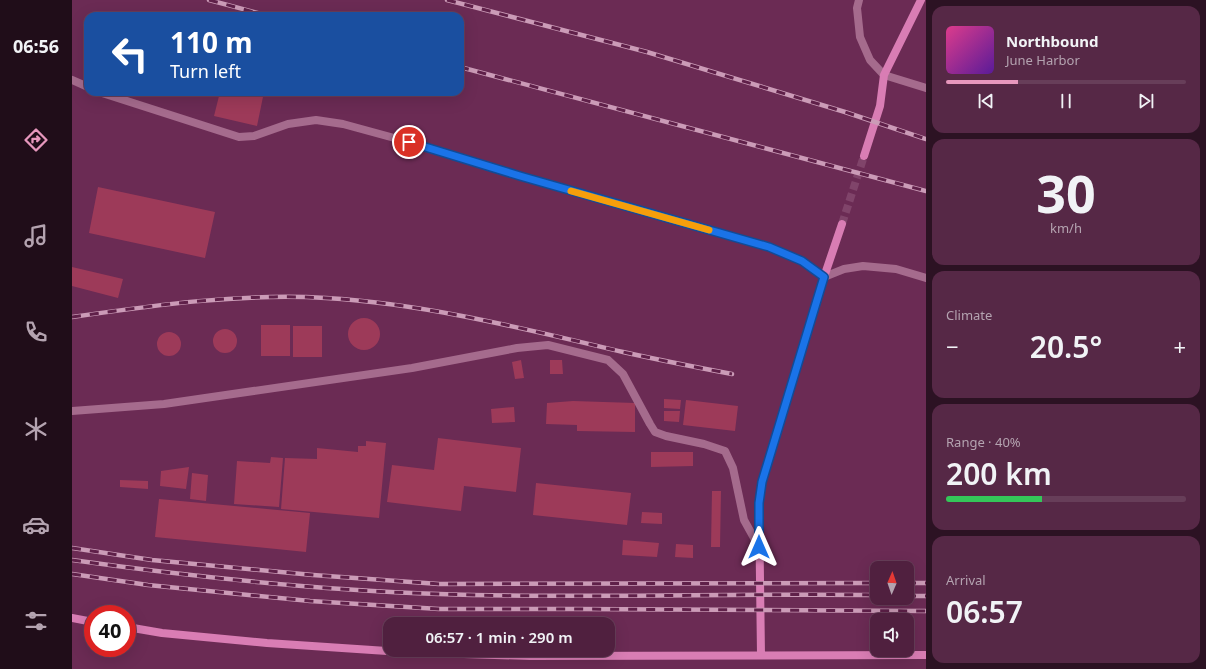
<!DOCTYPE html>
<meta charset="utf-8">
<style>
:root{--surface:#50203f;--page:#562846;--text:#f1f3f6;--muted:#b4a3b0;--line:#673e59;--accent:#e797bd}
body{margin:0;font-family:"Noto Sans",sans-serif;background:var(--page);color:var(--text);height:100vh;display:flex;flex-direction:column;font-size:15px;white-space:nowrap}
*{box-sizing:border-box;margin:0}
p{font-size:13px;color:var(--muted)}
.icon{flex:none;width:22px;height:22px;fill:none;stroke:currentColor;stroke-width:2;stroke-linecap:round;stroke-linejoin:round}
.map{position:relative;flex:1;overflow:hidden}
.sheet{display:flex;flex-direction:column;gap:6px;padding:6px;background:#2c1223;width:280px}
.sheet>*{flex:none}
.top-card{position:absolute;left:12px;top:12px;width:380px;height:84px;border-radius:12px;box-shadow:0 4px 16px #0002,0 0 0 1px var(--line);background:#1a4fa0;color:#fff;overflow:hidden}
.needle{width:26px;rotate:2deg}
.fabs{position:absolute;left:798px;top:561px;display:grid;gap:8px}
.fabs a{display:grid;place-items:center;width:44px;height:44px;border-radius:8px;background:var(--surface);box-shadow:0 4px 16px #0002,0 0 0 1px var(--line);font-size:20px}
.speed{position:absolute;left:12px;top:605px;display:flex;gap:8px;font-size:20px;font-weight:700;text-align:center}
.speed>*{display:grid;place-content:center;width:52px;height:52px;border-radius:50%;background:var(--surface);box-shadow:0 4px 16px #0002,0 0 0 1px var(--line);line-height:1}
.speed .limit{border:6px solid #d22;background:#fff;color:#111}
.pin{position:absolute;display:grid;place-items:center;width:34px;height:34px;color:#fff;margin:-17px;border:2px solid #fff;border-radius:50%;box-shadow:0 1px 4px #0007}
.me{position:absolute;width:44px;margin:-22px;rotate:0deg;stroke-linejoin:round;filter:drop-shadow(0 0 3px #0008)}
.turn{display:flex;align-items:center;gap:14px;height:84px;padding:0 20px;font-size:18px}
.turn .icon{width:52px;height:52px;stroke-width:2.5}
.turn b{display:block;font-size:28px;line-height:34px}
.big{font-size:30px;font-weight:600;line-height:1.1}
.sheet .card{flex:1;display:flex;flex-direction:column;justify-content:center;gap:6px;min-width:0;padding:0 14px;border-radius:12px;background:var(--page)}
.sheet .dial{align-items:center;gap:0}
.dial b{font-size:52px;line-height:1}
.song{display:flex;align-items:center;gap:12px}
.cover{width:48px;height:48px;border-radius:6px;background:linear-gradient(135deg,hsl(330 70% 55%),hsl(270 70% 35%))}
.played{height:4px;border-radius:2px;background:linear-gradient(90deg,var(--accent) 30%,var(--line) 30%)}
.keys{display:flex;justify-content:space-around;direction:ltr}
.heat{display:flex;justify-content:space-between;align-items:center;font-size:22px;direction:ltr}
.charge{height:6px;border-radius:3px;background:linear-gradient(90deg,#34c759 40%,var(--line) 0)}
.trip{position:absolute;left:311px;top:617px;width:232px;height:40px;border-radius:12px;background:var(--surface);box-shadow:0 4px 16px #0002,0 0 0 1px var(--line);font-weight:600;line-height:40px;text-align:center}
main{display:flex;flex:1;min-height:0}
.dock{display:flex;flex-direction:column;width:72px;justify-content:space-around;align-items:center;background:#200d19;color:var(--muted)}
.dock .icon{width:28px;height:28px}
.dock .active{color:var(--accent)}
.dock b{font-size:18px;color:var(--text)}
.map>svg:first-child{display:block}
.building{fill:#9d3a59}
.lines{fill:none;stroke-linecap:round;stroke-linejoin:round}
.secondary-tunnel{stroke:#80446a;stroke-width:8;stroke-dasharray:8 4;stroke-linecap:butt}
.lane{stroke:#a56b8d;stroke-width:8}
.street{stroke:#a56b8d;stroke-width:8}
.secondary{stroke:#d97db4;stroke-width:8}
.rail-casing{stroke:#cb9bb7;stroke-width:4.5}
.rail{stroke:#5f2049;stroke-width:3;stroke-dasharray:9;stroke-linecap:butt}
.route-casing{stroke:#114b97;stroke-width:10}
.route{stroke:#1a73e8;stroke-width:7}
.slow{stroke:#f59e0b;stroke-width:7}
</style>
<main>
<nav class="dock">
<b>06:56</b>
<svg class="icon active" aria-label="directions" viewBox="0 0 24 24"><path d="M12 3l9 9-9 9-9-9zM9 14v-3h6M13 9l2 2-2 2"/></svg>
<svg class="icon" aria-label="music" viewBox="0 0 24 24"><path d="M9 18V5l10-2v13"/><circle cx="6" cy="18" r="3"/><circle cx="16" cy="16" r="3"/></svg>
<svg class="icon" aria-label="phone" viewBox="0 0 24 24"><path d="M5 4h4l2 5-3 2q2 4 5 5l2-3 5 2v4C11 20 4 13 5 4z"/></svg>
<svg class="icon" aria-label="climate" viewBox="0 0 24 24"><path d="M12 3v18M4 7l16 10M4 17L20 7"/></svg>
<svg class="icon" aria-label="car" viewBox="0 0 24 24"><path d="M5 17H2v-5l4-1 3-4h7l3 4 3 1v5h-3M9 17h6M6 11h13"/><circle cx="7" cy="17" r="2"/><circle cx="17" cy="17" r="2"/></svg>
<svg class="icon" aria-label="filters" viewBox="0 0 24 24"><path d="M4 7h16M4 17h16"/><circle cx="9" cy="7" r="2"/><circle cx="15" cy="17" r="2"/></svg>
</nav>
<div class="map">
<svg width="854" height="669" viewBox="0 0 854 669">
<rect width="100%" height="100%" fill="#6b2b54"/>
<path class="building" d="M148,92H192L185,126L142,116Z
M26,187L143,212L133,258L17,233Z
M0,267L51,279L46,298L0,286Z
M276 334a16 16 0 1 1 32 0a16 16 0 1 1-32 0Z
M189,325H218V356H189Z
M221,326H250V357H221Z
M141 341a12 12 0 1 1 24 0a12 12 0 1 1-24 0Z
M85 344a12 12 0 1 1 24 0a12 12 0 1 1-24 0Z
M449,360L452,378L443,379L440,362Z
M478,360H490L491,374H478Z
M592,399L609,400L608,409L592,408Z
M614,400L666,406L663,431L611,425Z
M501,401L563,403V432L505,431V425L474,424L475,403Z
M442,407L443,422L420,423L419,409Z
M592,411H608L607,422L592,421Z
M366,438L449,448L444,492L392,486L389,511L315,502L320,465L362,470Z
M294,441L314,443L307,518L209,509L213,458L245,459V448L286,452V446H294Z
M579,452H621V466L579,467Z
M199,457L211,458L207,507L162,504L165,461L198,463Z
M117,467L114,489L88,486L89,471Z
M120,473L136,475L134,501L118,499Z
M48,480L76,481V489L48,487Z
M464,483L559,493L555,525L461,515Z
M640,491H649L648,547H639Z
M87,499L238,513L234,552L83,537Z
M570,512L590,513V524L569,523Z
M551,540L587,543L585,557L550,555Z
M604,544L621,545V558L603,557Z"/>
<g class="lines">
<path class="secondary-tunnel" d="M770,224L792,156"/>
<path class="lane" d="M0,80L16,87
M27,92L167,137L182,136L216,124L244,120L271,124L337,142L448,176L697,247L730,261L752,277L772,269L791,266L824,269L854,278
M0,411L92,404L340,368L445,348L476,345L536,360L551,374L578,424L583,432L594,436L632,444L653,451L661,468L672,520L687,547"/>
<path class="street" d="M787,0L785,8L788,37L798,60L812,75L854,88"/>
<path class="secondary" d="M792,156L808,106L812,75L849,0
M0,618L21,622
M55,627L90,633L195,643L330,652L458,656L854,655
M689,655L687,503L690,482L752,277L770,224"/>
<g class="rail-casing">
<path id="rail" d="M137,0L197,16
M375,0L575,52L773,112L854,139
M388,67L854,191
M0,317C84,305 169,293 254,298C355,304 453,329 551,352C587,360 623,367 660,374
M0,548L80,560L241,575L367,584L805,583
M0,560C122,577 244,590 367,594C513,599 659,593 805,595
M0,574L76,585L238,601L367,609H502L854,611
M835,583H854
M835,596H854"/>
</g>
<use href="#rail" class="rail"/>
</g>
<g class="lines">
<g class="route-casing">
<path id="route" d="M337,142L448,176L697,247L730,261L752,277L690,482L687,503V547"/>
</g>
<use href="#route" class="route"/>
<path class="slow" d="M499,191L637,230"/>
</g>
</svg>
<div class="fabs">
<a><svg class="needle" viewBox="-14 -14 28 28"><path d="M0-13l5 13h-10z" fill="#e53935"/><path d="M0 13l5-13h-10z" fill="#b4a3b0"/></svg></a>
<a><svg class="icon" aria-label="sound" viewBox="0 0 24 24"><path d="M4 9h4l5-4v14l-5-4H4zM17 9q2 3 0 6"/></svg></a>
</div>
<div class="speed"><div class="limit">40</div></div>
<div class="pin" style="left:337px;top:142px;background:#d93025"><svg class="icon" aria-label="arrive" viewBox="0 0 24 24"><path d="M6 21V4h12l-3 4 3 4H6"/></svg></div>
<svg class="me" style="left:687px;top:547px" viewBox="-20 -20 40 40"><path d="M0-17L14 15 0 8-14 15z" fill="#1a73e8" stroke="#fff" stroke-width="4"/></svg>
<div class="trip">06:57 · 1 min · 290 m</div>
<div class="top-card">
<div class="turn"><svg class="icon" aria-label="left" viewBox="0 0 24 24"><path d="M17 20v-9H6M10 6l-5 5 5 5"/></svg><div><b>110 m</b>Turn left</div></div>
</div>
</div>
<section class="sheet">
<div class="card">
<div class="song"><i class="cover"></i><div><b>Northbound</b><p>June Harbor</p></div></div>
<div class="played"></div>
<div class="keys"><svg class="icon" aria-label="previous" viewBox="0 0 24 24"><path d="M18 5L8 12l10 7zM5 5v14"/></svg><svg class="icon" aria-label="pause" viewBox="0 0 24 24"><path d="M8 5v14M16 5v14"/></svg><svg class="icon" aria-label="next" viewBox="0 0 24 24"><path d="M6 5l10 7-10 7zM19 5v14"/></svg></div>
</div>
<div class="card dial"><b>30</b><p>km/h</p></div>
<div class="card"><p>Climate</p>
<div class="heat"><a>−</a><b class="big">20.5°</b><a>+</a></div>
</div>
<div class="card"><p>Range · 40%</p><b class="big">200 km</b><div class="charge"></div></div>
<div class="card"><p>Arrival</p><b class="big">06:57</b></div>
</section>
</main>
